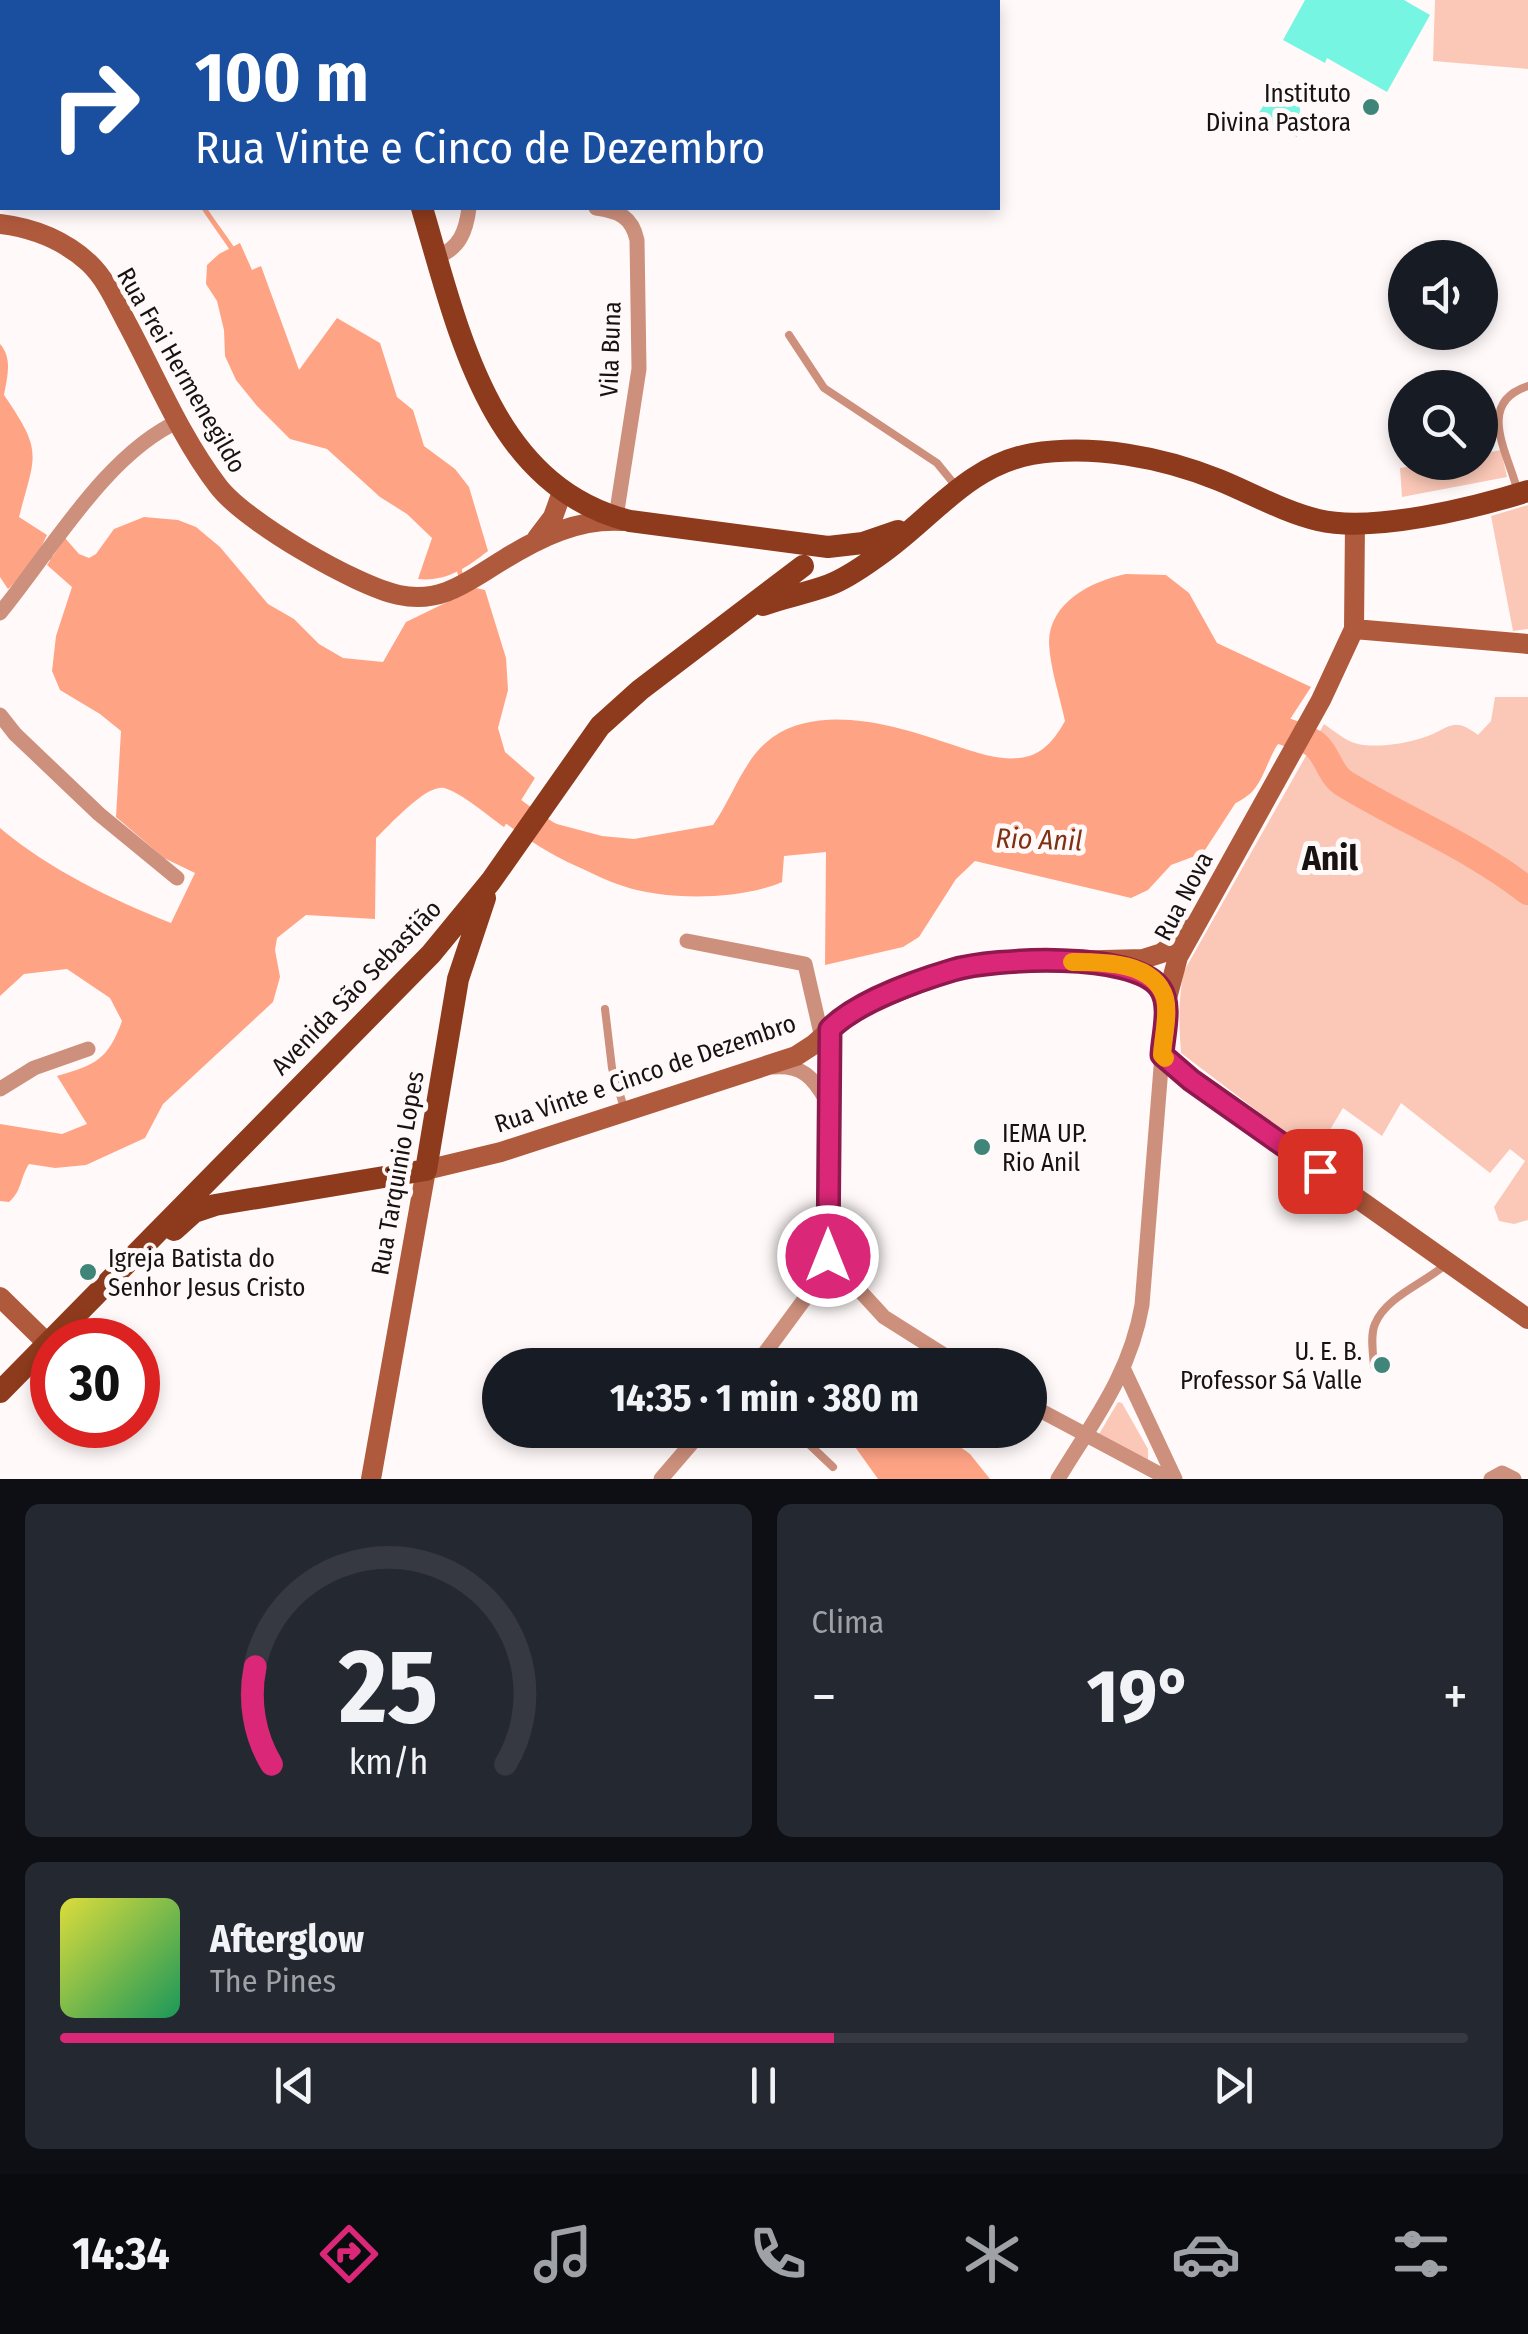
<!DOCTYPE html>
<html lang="pt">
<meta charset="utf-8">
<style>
:root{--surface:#171b24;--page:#242831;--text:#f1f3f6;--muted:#9ea1a6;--line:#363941;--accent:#db2777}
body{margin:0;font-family:"Fira Sans Condensed",sans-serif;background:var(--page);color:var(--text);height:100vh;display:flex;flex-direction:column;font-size:38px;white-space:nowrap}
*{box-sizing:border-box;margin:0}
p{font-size:32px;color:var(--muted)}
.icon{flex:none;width:55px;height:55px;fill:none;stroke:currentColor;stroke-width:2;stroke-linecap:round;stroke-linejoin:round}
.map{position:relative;height:1479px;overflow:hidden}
.details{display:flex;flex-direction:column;gap:25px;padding:25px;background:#0d0f14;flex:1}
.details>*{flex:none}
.guide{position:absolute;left:0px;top:0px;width:1000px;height:210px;box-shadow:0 5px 15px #0003;background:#1a4fa0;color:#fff;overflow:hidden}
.tools{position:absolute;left:1388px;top:240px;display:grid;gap:20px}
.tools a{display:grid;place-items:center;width:110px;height:110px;border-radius:50%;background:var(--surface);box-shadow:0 5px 15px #0003;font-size:50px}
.speed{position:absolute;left:30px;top:1318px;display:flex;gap:20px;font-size:50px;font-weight:700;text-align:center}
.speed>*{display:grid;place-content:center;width:130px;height:130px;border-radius:50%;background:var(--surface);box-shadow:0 5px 15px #0003;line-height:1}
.speed .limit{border:15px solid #d22;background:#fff;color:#111}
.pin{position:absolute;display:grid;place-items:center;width:85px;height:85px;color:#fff;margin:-42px;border-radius:20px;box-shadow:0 5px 15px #0006}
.me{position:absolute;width:110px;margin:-55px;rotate:0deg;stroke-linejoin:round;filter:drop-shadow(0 0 8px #0008)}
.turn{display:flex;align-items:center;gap:35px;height:210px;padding:0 30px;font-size:45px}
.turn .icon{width:130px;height:130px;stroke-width:2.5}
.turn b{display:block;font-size:70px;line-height:85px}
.big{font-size:75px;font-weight:700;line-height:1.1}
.details .widget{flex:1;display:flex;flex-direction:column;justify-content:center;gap:15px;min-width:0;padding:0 35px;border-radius:15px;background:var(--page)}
.details .dial{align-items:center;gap:0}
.dial svg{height:260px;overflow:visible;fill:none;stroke:var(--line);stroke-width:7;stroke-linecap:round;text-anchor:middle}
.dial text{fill:var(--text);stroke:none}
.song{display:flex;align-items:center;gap:30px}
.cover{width:120px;height:120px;border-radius:15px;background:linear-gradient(135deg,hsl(60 70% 55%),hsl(150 70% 35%))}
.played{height:10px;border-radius:5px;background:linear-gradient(90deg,var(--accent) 55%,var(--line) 55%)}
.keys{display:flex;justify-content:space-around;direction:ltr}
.heat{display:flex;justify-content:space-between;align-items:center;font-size:55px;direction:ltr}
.details .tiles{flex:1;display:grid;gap:25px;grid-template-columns:1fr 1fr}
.widget:last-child{grid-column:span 2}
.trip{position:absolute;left:482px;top:1348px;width:565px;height:100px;border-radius:50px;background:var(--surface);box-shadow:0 5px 15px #0003;font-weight:700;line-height:100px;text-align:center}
.dock{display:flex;height:160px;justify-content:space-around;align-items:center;background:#090b0e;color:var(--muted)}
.dock .icon{width:70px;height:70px}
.dock .selected{color:var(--accent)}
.dock b{font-size:45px;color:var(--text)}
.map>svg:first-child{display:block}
.green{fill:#fbc8b7}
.forest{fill:#ffa385}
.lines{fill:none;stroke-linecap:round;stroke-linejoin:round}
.stream{stroke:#fea384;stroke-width:5}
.river{stroke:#fea384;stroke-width:28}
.building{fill:#76f5e2}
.lane{stroke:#cd907c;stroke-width:8}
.street{stroke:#cd907c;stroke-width:15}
.secondary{stroke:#b05a3d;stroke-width:20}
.primary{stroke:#8e3b1d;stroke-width:22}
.route-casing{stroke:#8e194d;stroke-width:25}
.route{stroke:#db2777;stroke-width:18}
.slow{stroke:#f59e0b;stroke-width:18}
.poi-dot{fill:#40857a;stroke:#fffaf9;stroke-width:4}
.labels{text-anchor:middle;stroke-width:10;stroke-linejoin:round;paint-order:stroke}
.poi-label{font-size:25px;fill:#171312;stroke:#fffaf9;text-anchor:end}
.street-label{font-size:25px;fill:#171312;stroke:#fffaf9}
.water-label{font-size:28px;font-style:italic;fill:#803013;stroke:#fffaf9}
.district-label{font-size:35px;font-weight:bold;fill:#171312;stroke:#fffaf9}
</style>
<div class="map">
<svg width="1528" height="1479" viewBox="0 0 1528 1479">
<rect width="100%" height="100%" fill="#fffaf9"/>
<path class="green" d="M1435,0H1528V69L1433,61Z
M1501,450L1507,477L1402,497L1400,468L1431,463L1480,462V454Z
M1528,505V629L1513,631L1491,516Z
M1495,697H1528V1220L1514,1224L1499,1221L1494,1207L1525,1161L1510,1149L1490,1173L1401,1103L1382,1136L1343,1108L1315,1155L1181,1053C1179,1024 1178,999 1184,971L1324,724C1333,730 1347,742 1358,744C1376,748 1404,744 1422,738C1448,731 1451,714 1478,735L1491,721Z
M1118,1402L1122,1403L1148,1449V1461L1099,1434Z"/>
<path class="forest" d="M240,243L252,270L261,266L299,370L337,318L380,343L397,397L413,410L424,446L455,469L469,487L488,551C466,568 446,582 418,579L432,538L407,514L380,497L327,449L290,439L257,406L236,380L225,356L224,330L217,301L206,284L207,265L219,254Z
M0,344C13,358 7,378 4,395C43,452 36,453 19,517L47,535L32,566L8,589L0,577Z
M144,517L178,520L196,527L220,547L268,604L294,619L319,644L343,658L383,662L406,622L476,588L485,590L506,658L508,690L498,728L505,752L535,778L504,827C489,817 461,792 444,788C426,784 390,825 376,838L375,919L306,915L277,938L275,950L280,977L273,1002L163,1104L145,1138L86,1165L55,1168L29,1164C20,1178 22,1191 9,1202L0,1201V1124L62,1134L87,1124L57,1076C95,1065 108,1060 122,1021L110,998L67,969L24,974L0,996V828C50,870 111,899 171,923L195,873L164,858L116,817L121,731L100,714L60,690L52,671L56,636L72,587L47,565L65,538L79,554L89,558L96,554L114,529Z
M1126,574L1166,575L1189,593L1217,643L1311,687L1203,853L1171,865L1148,890L1131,898L975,861L956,879L919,937L903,947L825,965L826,852L784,856L782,882C741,900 666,901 623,886C594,877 566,859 539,846L553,823L602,836L634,839L713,825C733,797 744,757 773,737C821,704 894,725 944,742C967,749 995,761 1019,758C1042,756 1055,739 1065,721C1060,697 1050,668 1049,643C1049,602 1092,581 1126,574Z
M843,1430H937L970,1454L990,1479H878Z"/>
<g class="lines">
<path class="stream" d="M122,2V0
M0,33L2,35
M204,208C221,235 245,261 254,293C258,307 253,325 258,338C264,352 288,383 298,394C317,415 340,420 363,432C428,464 445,511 461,577
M0,523L7,537L33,552
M52,559L84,569L121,608L153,614H192L223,631L266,663L284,690L312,699L343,696L360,714L369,736L389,756L413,771
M0,964L51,924L75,917L84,922V956L95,977L115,986L139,988L155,979L177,941L195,917L237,884L314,853L371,810L391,787L414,772L438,764L462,771C460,709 478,649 464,588"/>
<path class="river" d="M462,771C566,857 644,911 772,828C799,811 831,780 864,777C901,774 943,827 977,837C999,843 1091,848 1113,842C1133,836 1144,818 1163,809C1188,798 1219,802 1241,783C1254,771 1261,729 1278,729C1278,729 1291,734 1292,734C1298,737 1307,739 1313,743C1328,753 1329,775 1345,784C1406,821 1472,847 1528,891"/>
</g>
<path class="building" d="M1305,0H1404L1430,15L1387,92L1327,58L1325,63L1283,40Z
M1279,82L1296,97L1300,109L1297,137L1256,117Z"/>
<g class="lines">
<path class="lane" d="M789,335L824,388L937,463L955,485
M1518,492C1508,453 1475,403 1528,386
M605,1009L612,1068L624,1108
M1374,1366C1373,1353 1370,1335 1375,1324C1386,1297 1423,1284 1445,1265
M794,1430L833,1467"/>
<path class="street" d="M525,2L526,0
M596,208C619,211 632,217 637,240L639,369L616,517
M437,257C460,248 466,231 469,208
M0,613C51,551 106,454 179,421
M0,715L15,734L99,814L177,878
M687,941L805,964L822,1038
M774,1067C802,1065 813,1077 826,1100
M0,1089L34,1068L88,1049
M828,1256L884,1317L960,1365
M756,1365L812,1289L828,1256L830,1029
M1124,1370L1175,1479
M1030,1405L1169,1479
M661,1479L703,1430
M1058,1479C1094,1420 1130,1374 1142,1305L1162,1055
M1491,1479L1502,1473L1514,1479"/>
<path class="secondary" d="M0,224C33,228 64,240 89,263C107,280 117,305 129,327C157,380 182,439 218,486C244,521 356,586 399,595C442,604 468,581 503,560C540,537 579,518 623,521
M1355,523L1354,629L1321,700L1178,957L1166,1002L1162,1055L1191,1081L1528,1319
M537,538L553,517L562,492
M1354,629L1528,644
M1120,966C1142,972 1158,980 1166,1002
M0,1297L47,1343
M371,1479L426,1170L501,1152L796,1056L813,1045L853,1010L952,970L988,963L1143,959L1162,953L1192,928"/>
<path class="primary" d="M359,0L360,2
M422,208C458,329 489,486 630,521L828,547L863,543L898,531
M763,605C784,597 808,593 829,585C845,579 861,568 875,558C928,523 965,466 1032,454C1093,444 1162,457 1219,480C1251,493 1284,512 1318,520C1373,533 1474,508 1528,491
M174,1230L194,1212L215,1205L426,1170L458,979L485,898
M0,1392L431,954L491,881L600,726L640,690L803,566"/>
</g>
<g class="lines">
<g class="route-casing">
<path id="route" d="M828,1256L830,1029C857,1002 916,981 953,970C994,958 1134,951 1160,988C1172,1005 1163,1035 1162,1055L1191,1080L1320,1171"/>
</g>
<use href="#route" class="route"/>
<path class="slow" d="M1072,962C1102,962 1154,961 1165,998C1169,1014 1163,1038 1162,1055L1165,1058"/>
</g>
<g class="poi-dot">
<circle cx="1371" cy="107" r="10"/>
<circle cx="982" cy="1147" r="10"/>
<circle cx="88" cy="1272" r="10"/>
<circle cx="1382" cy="1365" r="10"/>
</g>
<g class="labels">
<g class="poi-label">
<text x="1351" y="102">Instituto<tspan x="1351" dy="29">Divina Pastora</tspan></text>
<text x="1002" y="1142" text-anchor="start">IEMA UP.<tspan x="1002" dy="29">Rio Anil</tspan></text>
<text x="108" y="1267" text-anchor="start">Igreja Batista do<tspan x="108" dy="29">Senhor Jesus Cristo</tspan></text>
<text x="1362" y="1360">U. E. B.<tspan x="1362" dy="29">Professor Sá Valle</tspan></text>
</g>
<g class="street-label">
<text transform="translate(610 349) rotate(-88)" y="9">Vila Buna</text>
<text transform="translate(182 370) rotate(60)" y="9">Rua Frei Hermenegildo</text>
<text transform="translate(1183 896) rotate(-62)" y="9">Rua Nova</text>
<text transform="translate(356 987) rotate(-46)" y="9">Avenida São Sebastião</text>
<text transform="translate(645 1073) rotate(-19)" y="9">Rua Vinte e Cinco de Dezembro</text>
<text transform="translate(397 1173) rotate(-80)" y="9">Rua Tarquinio Lopes</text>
</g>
<g class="water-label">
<text transform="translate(1039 839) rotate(2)" y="10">Rio Anil</text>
</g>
<g class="district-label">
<text x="1330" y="870">Anil</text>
</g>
</g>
</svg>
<div class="tools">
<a><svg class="icon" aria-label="sound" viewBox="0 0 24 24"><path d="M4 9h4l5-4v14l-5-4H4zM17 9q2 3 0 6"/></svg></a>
<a><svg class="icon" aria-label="search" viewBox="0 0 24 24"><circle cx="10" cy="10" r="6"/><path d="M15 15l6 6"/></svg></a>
</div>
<div class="speed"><div class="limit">30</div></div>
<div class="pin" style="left:1320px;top:1171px;background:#d93025"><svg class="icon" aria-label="arrive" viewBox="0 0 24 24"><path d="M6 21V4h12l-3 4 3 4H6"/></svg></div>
<svg class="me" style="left:828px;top:1256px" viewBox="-20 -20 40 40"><circle r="17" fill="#db2777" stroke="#fff" stroke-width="3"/><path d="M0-11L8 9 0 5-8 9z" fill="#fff"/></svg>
<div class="trip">14:35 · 1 min · 380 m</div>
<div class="guide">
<div class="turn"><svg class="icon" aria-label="right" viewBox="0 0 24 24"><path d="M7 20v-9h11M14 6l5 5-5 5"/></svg><div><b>100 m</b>Rua Vinte e Cinco de Dezembro</div></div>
</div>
</div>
<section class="details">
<div class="tiles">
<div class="widget dial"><svg viewBox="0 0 100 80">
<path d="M14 69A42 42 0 1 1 86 69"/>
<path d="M14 69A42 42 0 0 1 9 39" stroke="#db2777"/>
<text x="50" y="56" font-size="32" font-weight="700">25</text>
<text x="50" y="72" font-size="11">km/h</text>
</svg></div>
<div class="widget"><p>Clima</p>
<div class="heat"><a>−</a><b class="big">19°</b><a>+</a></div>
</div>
<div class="widget">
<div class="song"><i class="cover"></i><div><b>Afterglow</b><p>The Pines</p></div></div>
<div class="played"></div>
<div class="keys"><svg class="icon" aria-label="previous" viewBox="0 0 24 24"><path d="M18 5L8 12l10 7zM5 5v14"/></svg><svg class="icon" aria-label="pause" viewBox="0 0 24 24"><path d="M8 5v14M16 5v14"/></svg><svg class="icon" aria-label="next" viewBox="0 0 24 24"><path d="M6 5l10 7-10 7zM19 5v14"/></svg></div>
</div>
</div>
</section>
<nav class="dock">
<b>14:34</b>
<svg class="icon selected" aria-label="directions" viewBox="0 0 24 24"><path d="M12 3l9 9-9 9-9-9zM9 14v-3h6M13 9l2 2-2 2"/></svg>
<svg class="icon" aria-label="music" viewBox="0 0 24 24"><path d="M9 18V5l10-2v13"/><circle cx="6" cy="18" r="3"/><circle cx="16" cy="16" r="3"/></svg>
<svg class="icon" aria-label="phone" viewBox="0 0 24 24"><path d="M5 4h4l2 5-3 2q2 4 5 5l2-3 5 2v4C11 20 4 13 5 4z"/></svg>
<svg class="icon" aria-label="climate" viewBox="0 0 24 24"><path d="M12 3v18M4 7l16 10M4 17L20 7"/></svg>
<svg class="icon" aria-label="car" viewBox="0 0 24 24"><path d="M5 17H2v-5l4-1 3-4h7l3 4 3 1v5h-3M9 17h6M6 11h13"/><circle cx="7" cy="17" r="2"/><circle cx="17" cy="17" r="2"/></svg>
<svg class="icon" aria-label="filters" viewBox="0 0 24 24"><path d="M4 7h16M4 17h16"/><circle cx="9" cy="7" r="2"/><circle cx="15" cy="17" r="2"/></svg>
</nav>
